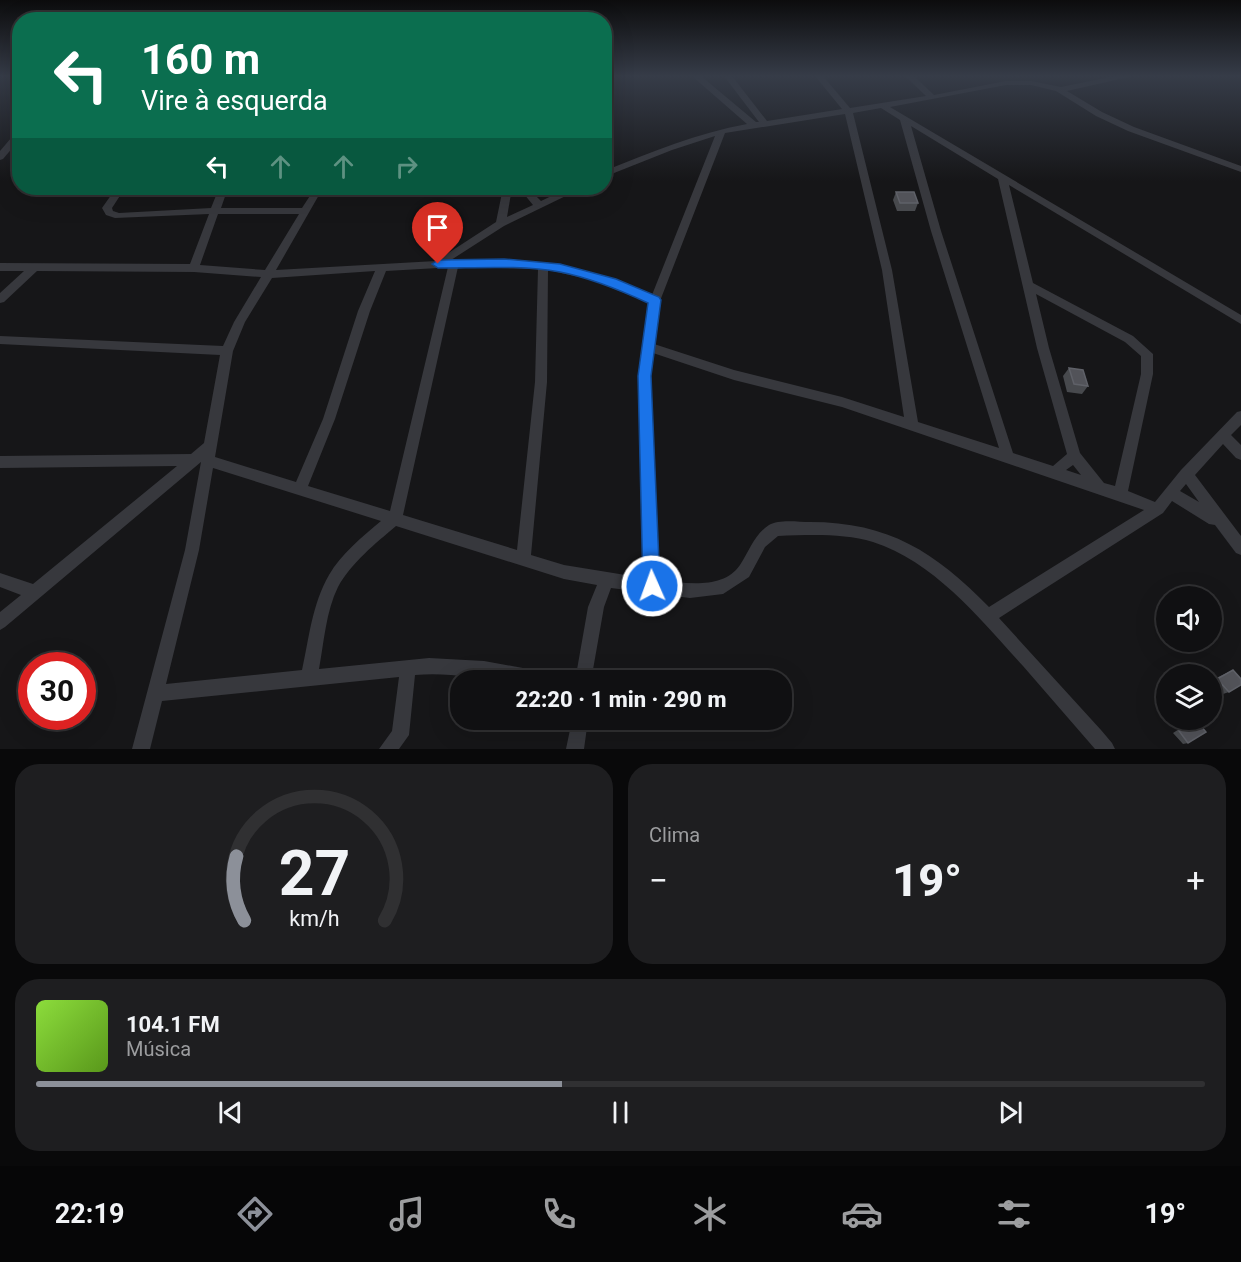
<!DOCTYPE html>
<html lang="pt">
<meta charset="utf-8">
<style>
:root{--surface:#101012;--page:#1e1e20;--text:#f1f3f6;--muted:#9c9d9f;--line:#303032;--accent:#8c9099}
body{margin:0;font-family:Roboto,sans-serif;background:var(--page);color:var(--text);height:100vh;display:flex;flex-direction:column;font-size:22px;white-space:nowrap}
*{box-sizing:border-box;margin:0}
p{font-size:20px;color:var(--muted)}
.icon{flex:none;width:33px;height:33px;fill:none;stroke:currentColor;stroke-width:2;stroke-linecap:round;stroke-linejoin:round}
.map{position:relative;height:749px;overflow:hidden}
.drawer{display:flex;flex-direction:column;gap:15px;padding:15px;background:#09090a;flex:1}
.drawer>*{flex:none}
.banner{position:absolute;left:12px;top:12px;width:600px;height:183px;border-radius:24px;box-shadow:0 6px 24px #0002,0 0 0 2px var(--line);background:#0b6e4f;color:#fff;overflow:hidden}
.buttons{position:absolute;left:1156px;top:586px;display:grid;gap:12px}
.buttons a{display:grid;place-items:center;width:66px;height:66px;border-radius:50%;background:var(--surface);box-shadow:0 6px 24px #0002,0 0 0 2px var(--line);font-size:30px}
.speed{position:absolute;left:18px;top:652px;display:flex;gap:12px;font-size:30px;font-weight:700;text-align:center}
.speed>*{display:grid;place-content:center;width:78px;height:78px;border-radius:50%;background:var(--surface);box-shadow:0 6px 24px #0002,0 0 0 2px var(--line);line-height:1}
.speed .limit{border:9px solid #d22;background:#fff;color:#111}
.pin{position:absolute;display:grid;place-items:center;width:51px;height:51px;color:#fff;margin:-62px -26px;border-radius:50% 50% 50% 0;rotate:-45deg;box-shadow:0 0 6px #0007}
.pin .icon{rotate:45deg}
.me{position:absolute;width:66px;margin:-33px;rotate:358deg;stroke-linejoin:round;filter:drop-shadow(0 0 4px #0008)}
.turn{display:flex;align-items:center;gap:21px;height:126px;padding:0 30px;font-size:27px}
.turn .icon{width:78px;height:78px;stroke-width:2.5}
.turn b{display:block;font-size:42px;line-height:51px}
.lanes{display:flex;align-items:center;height:57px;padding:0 30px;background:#0003;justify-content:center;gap:30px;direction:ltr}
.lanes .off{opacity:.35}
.big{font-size:45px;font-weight:800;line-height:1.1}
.drawer .widget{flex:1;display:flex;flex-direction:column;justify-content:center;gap:9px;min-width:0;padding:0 21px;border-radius:24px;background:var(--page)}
.drawer .dial{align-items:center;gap:0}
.dial svg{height:156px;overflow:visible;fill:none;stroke:var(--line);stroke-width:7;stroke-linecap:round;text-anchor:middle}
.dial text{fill:var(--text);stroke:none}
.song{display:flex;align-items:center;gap:18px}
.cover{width:72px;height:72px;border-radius:9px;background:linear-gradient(135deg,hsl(90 70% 55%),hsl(90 70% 35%))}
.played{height:6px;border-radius:3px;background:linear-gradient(90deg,var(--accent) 45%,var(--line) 45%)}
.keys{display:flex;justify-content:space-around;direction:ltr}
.heat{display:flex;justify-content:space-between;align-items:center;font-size:33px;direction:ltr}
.drawer .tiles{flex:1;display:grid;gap:15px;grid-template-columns:1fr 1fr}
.widget:last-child{grid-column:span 2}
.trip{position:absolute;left:450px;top:670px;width:342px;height:60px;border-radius:24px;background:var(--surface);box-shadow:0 6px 24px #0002,0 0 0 2px var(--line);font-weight:800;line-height:60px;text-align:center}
.menu{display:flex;height:96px;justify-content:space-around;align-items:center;background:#060607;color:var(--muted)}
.menu .icon{width:42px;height:42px}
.menu .on{color:var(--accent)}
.menu b{font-size:27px;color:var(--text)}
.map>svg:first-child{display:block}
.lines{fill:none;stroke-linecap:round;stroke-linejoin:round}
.street{fill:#37383d;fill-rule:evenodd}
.wall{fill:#47494d}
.building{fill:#525359;stroke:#5f6168;stroke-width:1.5}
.route{fill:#1a73e8;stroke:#114b97;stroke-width:1.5}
</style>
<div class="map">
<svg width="1241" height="749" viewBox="0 0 1241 749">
<rect width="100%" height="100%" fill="#161618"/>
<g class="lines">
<path class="street" d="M692,76H701L756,122H759L724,76H732L767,121L842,109L815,76H823L850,108L926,96L905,76H914L934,95L1006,81H1031L1061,87L1115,76H1133L1067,91L1102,112L1134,127L1241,166V172L1128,131L1096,116L1056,91L1031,85H1006L890,107L1241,315V324L1009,185L1033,283L1133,336L1153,354V374L1128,491L1155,502L1181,470L1237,412L1241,411V425L1231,435L1241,445V460L1236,458L1223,444L1195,475L1241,536V555L1236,553L1215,525L1209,524L1172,501L1163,513L999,618L1101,730L1112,743L1115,749H1095C1071,721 1047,694 1023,666C981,620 935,562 873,542C843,533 809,535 778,536L765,547L749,577L723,594L690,598L611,588L604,607L591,681H575L588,607L597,585L564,579L396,526C376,543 351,563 338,587C326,611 324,642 319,669L429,658L484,661L550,673L556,675L558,681C541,681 523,683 506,681C475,678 446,672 415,675L409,735L399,749H379L392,731L399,677L162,701L150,749H132L185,550L201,462L5,627L0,630V612L21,595L0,587V573L33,584L177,466L0,468V456L191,454L204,443L220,355L0,344V336L223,346L234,322L261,277L194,272L37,271L4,302L0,303V293L24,271H0V263L190,264L209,214L115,218L106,215L102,208L116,188H125L112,208L113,211L119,213L211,208L219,188H228L221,208H302L315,188H323L276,270L436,261L496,222L503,188H512L507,217L533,205L519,188H528L541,201L568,188H579L578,190L504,226L451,260C530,258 579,263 652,295L715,136L672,150L604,177V171C651,152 698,133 747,124ZM881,108L900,120L931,231L999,448L918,422L892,270L853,113ZM845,114L882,270L904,417L842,397L734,370L654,344L660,301L725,133ZM911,126L998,179L1037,348L1067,454L1053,466L1013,453L941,231ZM218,214H299L265,270L200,265ZM444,265L448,267L390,511L308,486L335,419L370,311L386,271L438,268ZM458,267L538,269L535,382L517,550L403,515ZM548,270L592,280L649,303L638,376L644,578L564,565L531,555L547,382ZM375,271L358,311L323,419L296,482L215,457L233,351L245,322L272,278ZM1036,294L1125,342L1141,356V374L1115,486L1104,483L1080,453L1049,348ZM653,353L734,380L842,407L1144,510L989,607C935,552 889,522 810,522C798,522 779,519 769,525C754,535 750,550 740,565C723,590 685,583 659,580L650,376ZM1073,465L1081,475L1066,470ZM213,468L381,521C362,537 341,554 329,575C312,604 309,639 302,670L166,684L199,550ZM1186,484L1199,502L1180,491Z
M17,131H20V139L3,159L0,160V151Z
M572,720H588L584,749H566Z"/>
</g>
<path class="wall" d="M896,192L918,203L915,211H897L893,200Z
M1069,368L1088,386L1082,394L1067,392L1063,376Z
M1233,670L1229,692L1223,694L1212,680Z
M1196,720L1188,743L1183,744L1173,733L1190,722Z"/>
<path class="building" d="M896,192H914L918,203H900Z
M1069,368L1083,370L1088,386L1074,384Z
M1233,670L1241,679V685L1229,692L1217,679Z
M1196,720L1206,732L1188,743L1179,731Z"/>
<linearGradient id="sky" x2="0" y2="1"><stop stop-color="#0c0c0d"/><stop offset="0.42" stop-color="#363c48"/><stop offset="1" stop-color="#363c48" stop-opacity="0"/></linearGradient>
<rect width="1241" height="181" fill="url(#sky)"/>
<path class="route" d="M504,259L560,264L616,279L659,297L661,300L651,376L660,586L658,592L652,594L646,592L643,586L638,376L648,303C620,290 591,278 560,272C520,265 478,268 438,268L432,264L438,260Z"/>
</svg>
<div class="buttons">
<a><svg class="icon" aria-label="sound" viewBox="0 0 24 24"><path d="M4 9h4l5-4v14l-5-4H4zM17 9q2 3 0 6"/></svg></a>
<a><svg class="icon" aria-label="layers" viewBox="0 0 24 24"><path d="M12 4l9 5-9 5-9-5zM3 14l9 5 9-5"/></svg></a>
</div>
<div class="speed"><div class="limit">30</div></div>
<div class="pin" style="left:438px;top:264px;background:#d93025"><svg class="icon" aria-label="arrive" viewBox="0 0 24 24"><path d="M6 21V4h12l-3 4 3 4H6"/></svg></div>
<svg class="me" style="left:652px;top:586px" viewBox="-20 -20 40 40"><circle r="17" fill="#1a73e8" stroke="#fff" stroke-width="3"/><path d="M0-11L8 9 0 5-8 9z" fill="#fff"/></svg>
<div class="trip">22:20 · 1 min · 290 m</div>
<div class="banner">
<div class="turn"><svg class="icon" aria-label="left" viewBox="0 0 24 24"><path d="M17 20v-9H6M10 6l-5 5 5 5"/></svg><div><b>160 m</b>Vire à esquerda</div></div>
<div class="lanes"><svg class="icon" aria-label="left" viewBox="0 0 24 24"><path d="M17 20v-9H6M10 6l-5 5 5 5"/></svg><svg class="icon off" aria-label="ahead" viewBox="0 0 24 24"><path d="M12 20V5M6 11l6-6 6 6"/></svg><svg class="icon off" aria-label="ahead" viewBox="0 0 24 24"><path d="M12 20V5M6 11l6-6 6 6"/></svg><svg class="icon off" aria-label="right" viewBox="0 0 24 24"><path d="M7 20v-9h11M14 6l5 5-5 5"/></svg></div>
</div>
</div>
<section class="drawer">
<div class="tiles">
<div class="widget dial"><svg viewBox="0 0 100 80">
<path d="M14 69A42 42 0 1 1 86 69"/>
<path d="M14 69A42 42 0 0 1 10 36" stroke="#8c9099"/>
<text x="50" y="56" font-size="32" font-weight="700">27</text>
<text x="50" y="72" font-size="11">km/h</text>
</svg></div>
<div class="widget"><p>Clima</p>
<div class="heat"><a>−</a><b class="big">19°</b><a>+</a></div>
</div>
<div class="widget">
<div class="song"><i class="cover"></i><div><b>104.1 FM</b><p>Música</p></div></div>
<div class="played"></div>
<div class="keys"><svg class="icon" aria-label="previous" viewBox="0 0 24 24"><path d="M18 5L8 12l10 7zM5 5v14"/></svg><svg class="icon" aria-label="pause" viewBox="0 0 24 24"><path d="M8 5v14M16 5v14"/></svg><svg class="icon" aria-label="next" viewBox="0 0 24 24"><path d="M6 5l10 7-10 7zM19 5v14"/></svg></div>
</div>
</div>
</section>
<nav class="menu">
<b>22:19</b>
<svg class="icon on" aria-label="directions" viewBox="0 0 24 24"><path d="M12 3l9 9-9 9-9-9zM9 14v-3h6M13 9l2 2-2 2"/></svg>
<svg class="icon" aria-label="music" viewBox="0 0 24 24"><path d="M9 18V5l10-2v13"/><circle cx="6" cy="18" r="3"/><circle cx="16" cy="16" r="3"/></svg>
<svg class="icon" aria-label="phone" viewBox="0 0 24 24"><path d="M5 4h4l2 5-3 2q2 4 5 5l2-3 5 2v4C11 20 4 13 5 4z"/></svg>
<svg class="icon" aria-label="climate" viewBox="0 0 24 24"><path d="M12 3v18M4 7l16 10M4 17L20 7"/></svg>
<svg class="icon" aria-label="car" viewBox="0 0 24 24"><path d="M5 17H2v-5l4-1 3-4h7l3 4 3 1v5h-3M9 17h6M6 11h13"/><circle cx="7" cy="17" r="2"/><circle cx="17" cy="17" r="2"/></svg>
<svg class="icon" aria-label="filters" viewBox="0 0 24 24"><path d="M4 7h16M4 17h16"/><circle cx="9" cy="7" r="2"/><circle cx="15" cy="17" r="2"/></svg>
<b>19°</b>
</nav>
